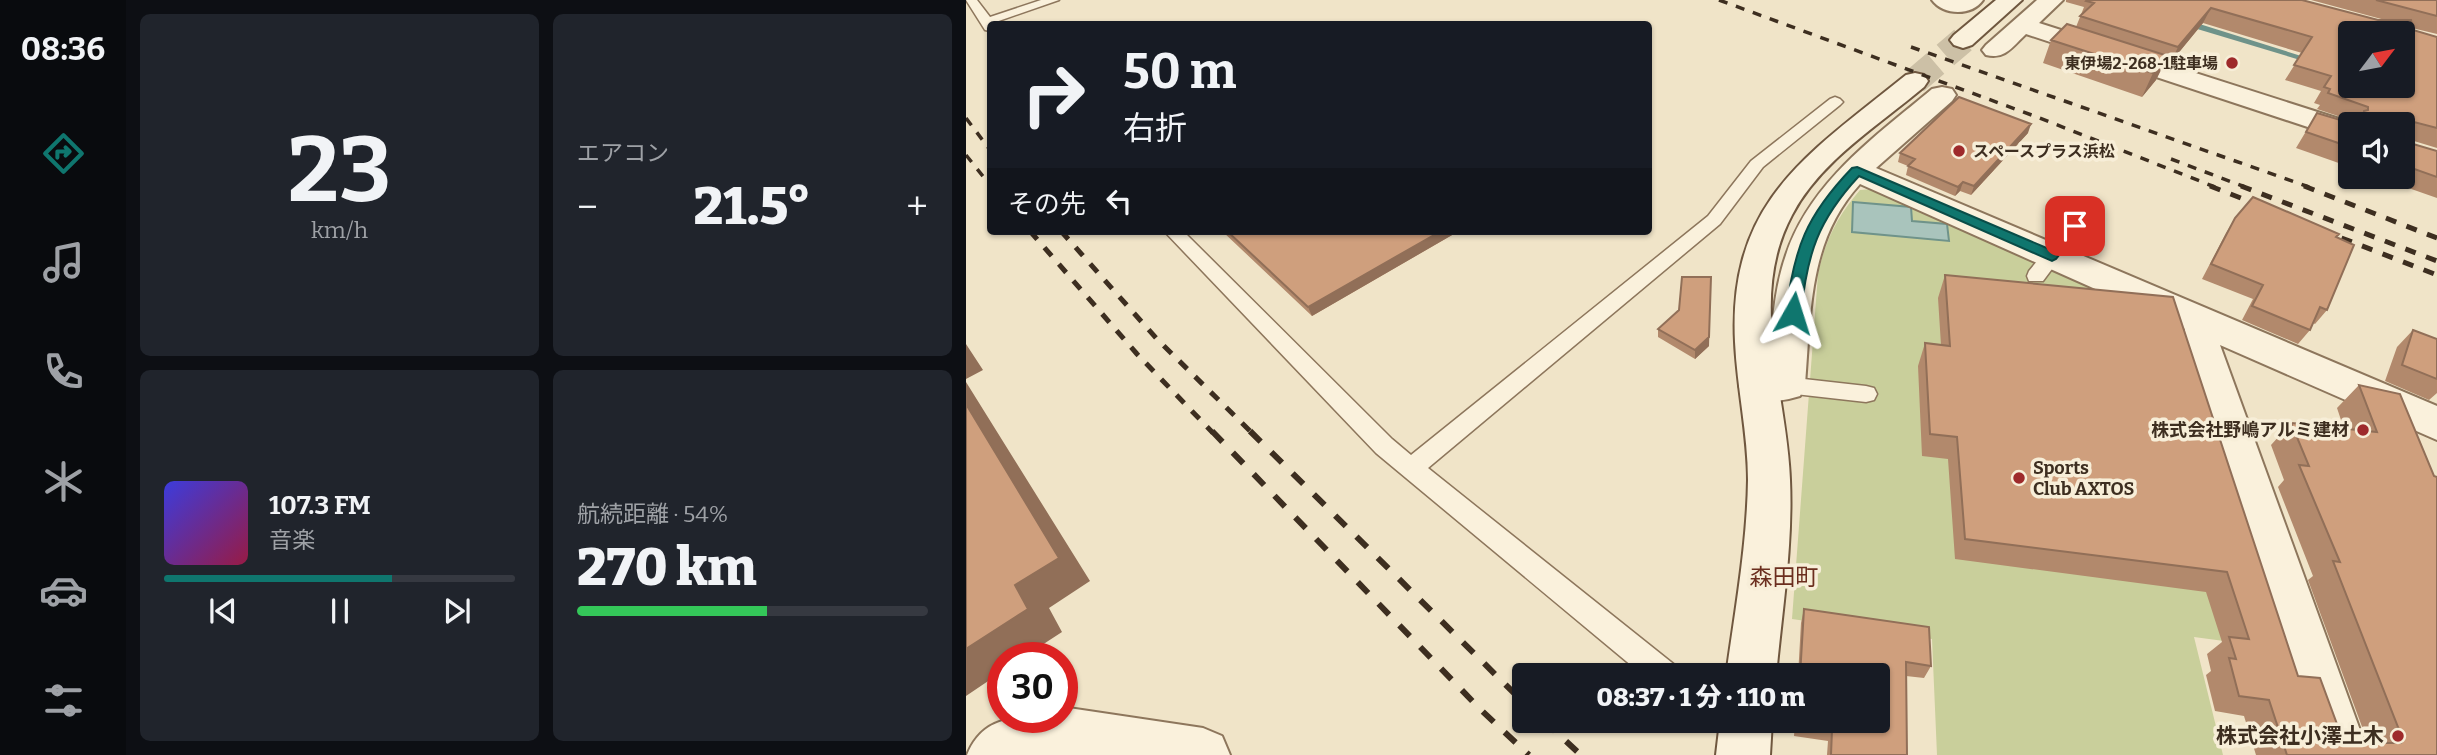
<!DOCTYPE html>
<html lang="ja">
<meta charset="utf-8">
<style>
:root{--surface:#171b24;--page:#20242c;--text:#f1f3f6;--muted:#9ea1a6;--line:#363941;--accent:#0f766e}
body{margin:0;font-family:Bitter,"Noto Sans JP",serif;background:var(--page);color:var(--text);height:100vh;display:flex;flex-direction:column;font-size:26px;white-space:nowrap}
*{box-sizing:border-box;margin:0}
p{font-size:23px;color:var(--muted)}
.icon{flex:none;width:38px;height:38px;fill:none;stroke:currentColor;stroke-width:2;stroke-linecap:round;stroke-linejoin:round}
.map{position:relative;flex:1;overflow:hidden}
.details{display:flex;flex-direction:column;gap:14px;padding:14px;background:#0d0f14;width:840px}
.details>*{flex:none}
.guide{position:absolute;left:21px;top:21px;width:665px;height:214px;border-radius:7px;box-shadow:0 2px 5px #0004;background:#171b24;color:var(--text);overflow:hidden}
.needle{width:46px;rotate:58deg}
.fabs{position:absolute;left:1372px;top:21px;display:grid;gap:14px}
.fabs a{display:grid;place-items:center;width:77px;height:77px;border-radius:7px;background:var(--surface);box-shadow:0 2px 5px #0004;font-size:35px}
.speed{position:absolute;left:21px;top:642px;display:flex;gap:14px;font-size:35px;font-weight:700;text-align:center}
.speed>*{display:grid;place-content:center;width:91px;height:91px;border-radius:50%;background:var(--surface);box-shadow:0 2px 5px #0004;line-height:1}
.speed .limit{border:10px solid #d22;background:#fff;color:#111}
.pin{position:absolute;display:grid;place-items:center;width:60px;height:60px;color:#fff;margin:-30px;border-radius:14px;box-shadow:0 4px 10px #0006}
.me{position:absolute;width:77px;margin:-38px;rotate:6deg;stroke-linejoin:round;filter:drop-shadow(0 0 5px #0008)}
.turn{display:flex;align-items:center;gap:24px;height:147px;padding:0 21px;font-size:32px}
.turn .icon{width:91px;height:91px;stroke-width:2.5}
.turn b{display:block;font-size:49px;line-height:60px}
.then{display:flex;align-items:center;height:66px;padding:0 21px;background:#0003;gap:14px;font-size:26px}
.big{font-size:52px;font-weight:800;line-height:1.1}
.details .card{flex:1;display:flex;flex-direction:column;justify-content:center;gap:10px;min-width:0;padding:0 24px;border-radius:10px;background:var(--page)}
.details .dial{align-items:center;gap:0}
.dial b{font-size:91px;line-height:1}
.song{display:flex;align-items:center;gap:21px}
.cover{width:84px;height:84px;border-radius:10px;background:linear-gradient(135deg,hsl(240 70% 55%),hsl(340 70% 35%))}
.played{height:7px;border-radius:4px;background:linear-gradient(90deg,var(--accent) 65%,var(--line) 65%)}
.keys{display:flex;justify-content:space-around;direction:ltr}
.heat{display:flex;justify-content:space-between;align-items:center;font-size:38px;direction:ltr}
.charge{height:10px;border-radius:5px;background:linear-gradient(90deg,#34c759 54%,var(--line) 0)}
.details .tiles{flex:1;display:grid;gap:14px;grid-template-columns:repeat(2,1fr)}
.trip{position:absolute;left:546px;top:663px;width:378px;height:70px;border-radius:7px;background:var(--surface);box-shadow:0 2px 5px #0004;font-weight:800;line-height:70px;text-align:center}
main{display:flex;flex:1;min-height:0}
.tabs{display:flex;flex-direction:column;width:126px;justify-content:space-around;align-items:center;background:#090b0e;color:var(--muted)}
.tabs .icon{width:49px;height:49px}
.tabs .on{color:var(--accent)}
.tabs b{font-size:32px;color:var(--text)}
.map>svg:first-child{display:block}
.green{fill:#c9cf9b}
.water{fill:#a9c4bc;stroke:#6f938a;stroke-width:2}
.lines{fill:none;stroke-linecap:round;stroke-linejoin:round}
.stream{fill:#6f938a;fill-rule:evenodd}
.secondary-tunnel{stroke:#ccc0a6;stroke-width:27;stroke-dasharray:27 13;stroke-linecap:butt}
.lane-casing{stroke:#8d765c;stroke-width:3}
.street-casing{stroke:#8d765c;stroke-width:4}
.secondary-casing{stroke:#6f573f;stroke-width:4}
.lane{fill:#faf1dc;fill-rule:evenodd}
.street{fill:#faf1dc;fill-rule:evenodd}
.secondary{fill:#faf1dc;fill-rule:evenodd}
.rail-far2{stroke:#3d2e20;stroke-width:3.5;stroke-dasharray:9 9;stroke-linecap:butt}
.rail-far1{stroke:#3d2e20;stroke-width:5;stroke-dasharray:11 11;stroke-linecap:butt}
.rail{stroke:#3d2e20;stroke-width:6;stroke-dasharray:15 15;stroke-linecap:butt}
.wall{fill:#b2896c}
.shaded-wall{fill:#916f58}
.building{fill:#cf9f7d;stroke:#916f58;stroke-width:2;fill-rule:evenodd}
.route{fill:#0f766e;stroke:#0a4d48;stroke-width:2}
.poi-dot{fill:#9e2a2b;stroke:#f7eed8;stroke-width:2.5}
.labels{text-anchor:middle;stroke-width:7;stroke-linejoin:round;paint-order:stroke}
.far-poi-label{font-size:16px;font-weight:bold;fill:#3d2e20;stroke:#f7eed8;text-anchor:end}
.poi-label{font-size:18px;font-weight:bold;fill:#3d2e20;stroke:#f7eed8;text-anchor:end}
.near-poi-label{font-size:21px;font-weight:bold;fill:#3d2e20;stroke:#f7eed8;text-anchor:end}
.near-neighbourhood-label{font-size:23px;fill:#6b2e1e;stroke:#f7eed8}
</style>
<main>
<nav class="tabs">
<b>08:36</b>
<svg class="icon on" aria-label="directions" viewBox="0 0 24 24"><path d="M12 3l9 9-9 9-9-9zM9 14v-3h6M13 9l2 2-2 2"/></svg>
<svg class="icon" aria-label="music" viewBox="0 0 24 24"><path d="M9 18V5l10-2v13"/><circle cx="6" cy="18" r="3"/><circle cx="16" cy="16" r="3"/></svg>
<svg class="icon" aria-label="phone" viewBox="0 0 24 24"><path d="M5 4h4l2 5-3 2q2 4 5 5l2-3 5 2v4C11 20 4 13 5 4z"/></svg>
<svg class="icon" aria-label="climate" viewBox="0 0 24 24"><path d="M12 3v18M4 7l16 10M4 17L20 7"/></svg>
<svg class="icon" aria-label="car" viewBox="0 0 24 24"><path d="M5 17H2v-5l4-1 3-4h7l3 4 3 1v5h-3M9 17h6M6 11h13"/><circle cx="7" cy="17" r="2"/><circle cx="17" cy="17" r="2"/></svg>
<svg class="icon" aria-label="filters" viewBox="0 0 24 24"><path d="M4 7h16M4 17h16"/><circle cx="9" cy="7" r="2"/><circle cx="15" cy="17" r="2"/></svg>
</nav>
<section class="details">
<div class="tiles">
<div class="card dial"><b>23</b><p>km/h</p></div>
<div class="card"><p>エアコン</p>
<div class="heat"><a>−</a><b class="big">21.5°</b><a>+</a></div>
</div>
<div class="card">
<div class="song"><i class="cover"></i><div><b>107.3 FM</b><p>音楽</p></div></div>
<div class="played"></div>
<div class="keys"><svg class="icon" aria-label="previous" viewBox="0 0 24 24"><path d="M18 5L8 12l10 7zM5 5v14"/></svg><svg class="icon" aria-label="pause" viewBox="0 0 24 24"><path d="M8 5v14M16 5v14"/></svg><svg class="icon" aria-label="next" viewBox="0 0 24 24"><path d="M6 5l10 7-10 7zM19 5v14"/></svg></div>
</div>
<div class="card"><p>航続距離 · 54%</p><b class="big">270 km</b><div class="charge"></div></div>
</div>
</section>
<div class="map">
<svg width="1471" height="755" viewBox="0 0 1471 755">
<rect width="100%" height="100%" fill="#f0e4c8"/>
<path class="green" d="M907,189L1207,322L1326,650L1228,637L1257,755H971L966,639L826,619L852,274C859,241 872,215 894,190Z"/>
<path class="water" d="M887,202L945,207L946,221L981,224L983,241L886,232Z"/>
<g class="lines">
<path class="stream" d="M1218,21H1224L1351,61L1344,63L1218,25Z"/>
<path class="secondary-tunnel" d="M949,81L997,40"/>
<g class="lane-casing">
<path id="lane" d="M0,0H11L24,17L75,0H93L24,24V31L19,30Z
M869,97L874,99L877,102L874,105L797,167L754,224L462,468L710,666L714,676H678L410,453L198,231H217L426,439L445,455L742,216L785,161L864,99Z
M1109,220L1115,222L1118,226L1115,230L1077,281H1063L1061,276L1063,271L1103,222Z
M820,377L900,386L908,388L911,394L908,400L900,402L820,393L813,391L809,385L813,379Z"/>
</g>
<g class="street-casing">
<path id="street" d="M966,0H1017C1006,16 978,16 966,0Z
M1071,0H1097L1073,23L1389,124H1384V141L1060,34C1047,46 1039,60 1020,55L1016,50L1020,45Z
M976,87L986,89L990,95L986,101L910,168L1471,406V440L1254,345L1403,755H1349L1215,338L1219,329L894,184C842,241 845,312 839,385L834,396C815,402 797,403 778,397L773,386L778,375L802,371C806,332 807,292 820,255C844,182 910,136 966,89Z
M96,707L237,728L256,736L264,755H1C19,711 56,718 96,718Z"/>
</g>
<g class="secondary-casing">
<path id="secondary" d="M1030,0H1056L1006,45L997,48L988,45L984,40L988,35Z
M949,73L958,75L962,81L958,87C913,125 854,161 826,215C781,299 821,392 824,480C827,545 816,611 810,676H760C769,611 781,545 782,480C782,434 771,388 769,342C762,201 841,155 940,75Z
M754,721H806L804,755H750Z"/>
</g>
<use href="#lane" class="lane"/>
<use href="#street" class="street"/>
<use href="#secondary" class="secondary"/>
<path class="rail-far2" d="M753,0L1071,117L1249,187
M945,47L1343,187
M0,118L24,150
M0,155L24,185
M1205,159L1279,187"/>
<path class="rail-far1" d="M1244,186L1303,209
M1275,186L1471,261
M1338,186L1471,238
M1355,230L1471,275
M64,231L171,354L247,433
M95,231L190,338L286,433"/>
<path class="rail" d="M246,431L515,710L563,755
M284,431L558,703
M578,721L615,755"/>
</g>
<path class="wall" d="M1100,0H1336L1412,20H1419L1345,0H1471V34L1446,28L1447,30L1471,37V148L1448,141L1447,144L1471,151V198L1411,177H1437V124H1388L1390,122L1351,109L1354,105L1348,103L1355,91L1319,80L1336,53L1237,23L1205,62L1199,61L1190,80L1176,97L1077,63L1085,40L1110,27L1118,7L1100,2Z
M1351,113L1384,124V167L1330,148Z
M1062,133L1005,195L994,191L989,196L940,175L942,166L932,162L934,153Z
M1269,218L1370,237L1361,310L1349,324L1347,323L1344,330L1332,344L1276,320L1287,299L1236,279L1260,233Z
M256,231H493L346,316Z
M979,275L1207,297L1332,676L1378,743H1402L1342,580L1347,576L1312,487L1318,480L1305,445L1325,423L1378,429L1371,408L1393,385L1434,394L1471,755H1290L1278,716L1249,711L1240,675L1245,671L1241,654L1256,642L1240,592L989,559L982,459L956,456L952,366L959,343L975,345L972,298Z
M692,329L743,346L729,359L692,337Z
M1447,330L1471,339V393L1463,400L1419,381L1431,347Z
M838,609L965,666L958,678L940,676L941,755H861L862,741L828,736L829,721H912V676H832L835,623Z"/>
<path class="shaded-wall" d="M1245,8L1237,23L1205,62L1212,47Z
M1202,56L1190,80L1176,97L1187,73Z
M1065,124L1062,133L1005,195L1008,186Z
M997,182L994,191L989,196L992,187Z
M475,231H493L346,316L342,307Z
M745,277L743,346L729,359V350Z
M0,344L17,370L0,379Z
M0,382L124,581L83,608L96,632L56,658H37V671L0,696V649L49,585L0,404Z"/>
<path class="building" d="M1121,0H1336L1412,20H1445L1447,30L1471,37V128L1448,122L1447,144L1471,151V177L1437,165V124H1397L1398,111L1402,110V107L1362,93L1364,89L1358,87L1365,76L1328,65L1346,37L1245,8L1212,47L1114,16L1128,3L1120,1ZM1384,33H1437V86H1384Z
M1410,0H1471V16Z
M1101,24L1202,56L1187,73L1085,40Z
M993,97L1065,124L1008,186L997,182L992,187L942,166L949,159L934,153Z
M1351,113L1388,124H1384V147L1340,132Z
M1287,197L1373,234L1370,237L1388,245L1361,310L1354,307L1344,330L1286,306L1297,285L1245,264L1269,218Z
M261,231H475L342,307Z
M979,275L1207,297L1332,676L1354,678L1378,743H1435L1437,740L1367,561L1374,562L1333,465L1343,466L1325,423L1411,432L1393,385L1434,394L1468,476L1471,477V755H1321L1303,700L1273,696L1263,658L1270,659L1263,637L1283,639L1261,572L999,539L991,437L964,434L959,343L984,346Z
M716,277H745L743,337L729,350L692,329L713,310Z
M1447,330L1471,339V379L1436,365Z
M0,404L93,558L49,585L62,609L0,649Z
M838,609L963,627L965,666L940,662L941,755H865L866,730L831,725V721H912V676H834Z"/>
<path class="route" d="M891,167L1083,249L1104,223L1109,221L1116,226L1090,259L1086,261L893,176C852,220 841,254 835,313L827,318L822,317L820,313C828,248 840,216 886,168Z"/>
<g class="poi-dot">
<circle cx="1266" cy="63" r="7"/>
<circle cx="993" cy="151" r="7"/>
<circle cx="1397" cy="430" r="7"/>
<circle cx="1053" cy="478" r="7"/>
<circle cx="1432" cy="736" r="7"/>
</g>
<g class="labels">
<g class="far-poi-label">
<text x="1252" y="69">東伊場2-268-1駐車場</text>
<text x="1007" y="157" text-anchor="start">スペースプラス浜松</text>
</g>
<g class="poi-label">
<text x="1383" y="436">株式会社野嶋アルミ建材</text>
<text x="1067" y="474" text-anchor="start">Sports<tspan x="1067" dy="21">Club AXTOS</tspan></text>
</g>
<g class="near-poi-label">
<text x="1418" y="743">株式会社小澤土木</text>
</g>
<g class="near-neighbourhood-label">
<text x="818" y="585">森田町</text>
</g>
</g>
</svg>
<div class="fabs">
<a><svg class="needle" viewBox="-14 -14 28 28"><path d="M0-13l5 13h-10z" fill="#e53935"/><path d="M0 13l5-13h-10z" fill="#9ea1a6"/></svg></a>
<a><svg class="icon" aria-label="sound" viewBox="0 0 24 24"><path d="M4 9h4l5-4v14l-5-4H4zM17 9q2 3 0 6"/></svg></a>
</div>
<div class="speed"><div class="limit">30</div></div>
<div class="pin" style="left:1109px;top:226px;background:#d93025"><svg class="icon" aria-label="arrive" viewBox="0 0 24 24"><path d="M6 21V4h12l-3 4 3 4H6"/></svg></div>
<svg class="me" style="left:827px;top:313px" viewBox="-20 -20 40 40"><path d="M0-17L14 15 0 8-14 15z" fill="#0f766e" stroke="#fff" stroke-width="4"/></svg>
<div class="trip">08:37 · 1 分 · 110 m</div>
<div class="guide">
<div class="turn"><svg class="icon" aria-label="right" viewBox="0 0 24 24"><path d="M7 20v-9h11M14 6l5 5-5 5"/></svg><div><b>50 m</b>右折</div></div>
<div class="then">その先<svg class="icon" aria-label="left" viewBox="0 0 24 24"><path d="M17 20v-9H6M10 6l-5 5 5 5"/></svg></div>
</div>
</div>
</main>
